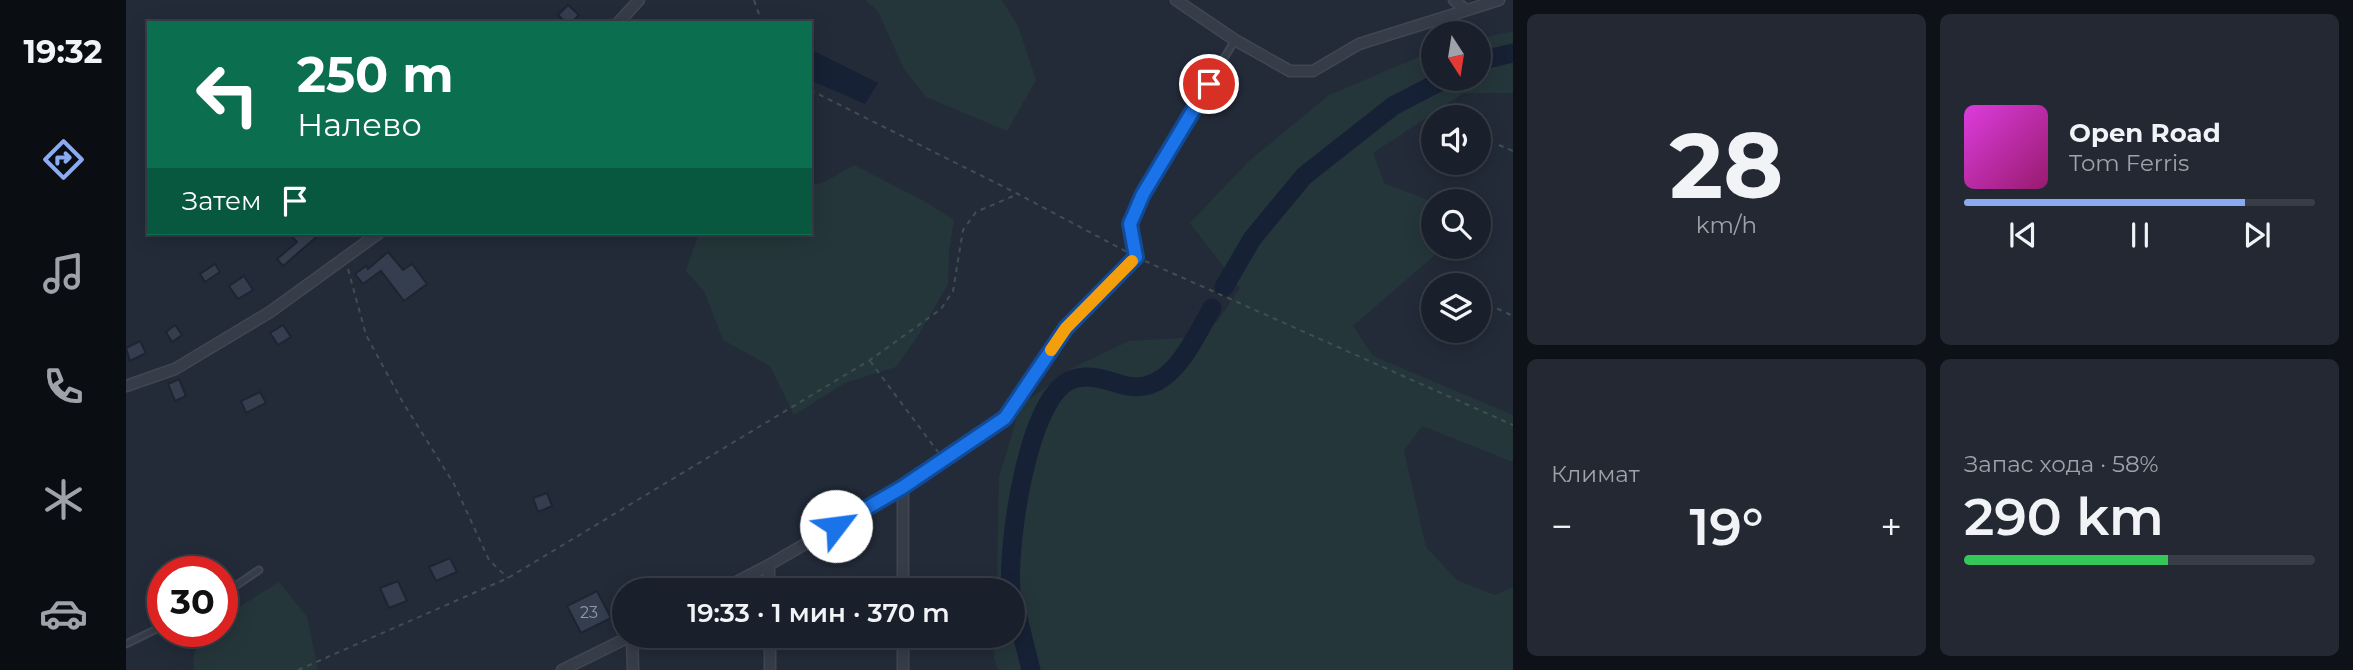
<!DOCTYPE html>
<html lang="ru">
<meta charset="utf-8">
<style>
:root{--surface:#1a202b;--page:#232833;--text:#f1f3f6;--muted:#9fa3a9;--line:#383e47;--accent:#8aabf1}
body{margin:0;font-family:Montserrat,sans-serif;background:var(--page);color:var(--text);height:100vh;display:flex;flex-direction:column;font-size:26px;white-space:nowrap}
*{box-sizing:border-box;margin:0}
p{font-size:23px;color:var(--muted)}
.icon{flex:none;width:38px;height:38px;fill:none;stroke:currentColor;stroke-width:2;stroke-linecap:round;stroke-linejoin:round}
.map{position:relative;flex:1;overflow:hidden}
.panel{display:flex;flex-direction:column;gap:14px;padding:14px;background:#0e1218;width:840px}
.panel>*{flex:none}
.top-card{position:absolute;left:21px;top:21px;width:665px;height:214px;border-radius:0px;box-shadow:0 4px 18px #0003,0 0 0 2px var(--line);background:#0b6e4f;color:#fff;overflow:hidden}
.needle{width:46px;rotate:168deg}
.tools{position:absolute;left:1295px;top:21px;display:grid;gap:14px}
.tools a{display:grid;place-items:center;width:70px;height:70px;border-radius:50%;background:var(--surface);box-shadow:0 4px 18px #0003,0 0 0 2px var(--line);font-size:35px}
.speed{position:absolute;left:21px;top:556px;display:flex;gap:14px;font-size:35px;font-weight:700;text-align:center}
.speed>*{display:grid;place-content:center;width:91px;height:91px;border-radius:50%;background:var(--surface);box-shadow:0 4px 18px #0003,0 0 0 2px var(--line);line-height:1}
.speed .limit{border:10px solid #d22;background:#fff;color:#111}
.pin{position:absolute;display:grid;place-items:center;width:60px;height:60px;color:#fff;margin:-30px;border:4px solid #fff;border-radius:50%;box-shadow:0 2px 7px #0007}
.me{position:absolute;width:77px;margin:-38px;rotate:60deg;stroke-linejoin:round;filter:drop-shadow(0 0 5px #0008)}
.turn{display:flex;align-items:center;gap:24px;height:147px;padding:0 35px;font-size:32px}
.turn .icon{width:91px;height:91px;stroke-width:2.5}
.turn b{display:block;font-size:49px;line-height:60px}
.then{display:flex;align-items:center;height:66px;padding:0 35px;background:#0003;gap:14px;font-size:26px}
.big{font-size:52px;font-weight:600;line-height:1.1}
.panel .widget{flex:1;display:flex;flex-direction:column;justify-content:center;gap:10px;min-width:0;padding:0 24px;border-radius:10px;background:var(--page)}
.panel .dial{align-items:center;gap:0}
.dial b{font-size:91px;line-height:1}
.song{display:flex;align-items:center;gap:21px}
.cover{width:84px;height:84px;border-radius:10px;background:linear-gradient(135deg,hsl(300 70% 55%),hsl(320 70% 35%))}
.played{height:7px;border-radius:4px;background:linear-gradient(90deg,var(--accent) 80%,var(--line) 80%)}
.keys{display:flex;justify-content:space-around;direction:ltr}
.heat{display:flex;justify-content:space-between;align-items:center;font-size:38px;direction:ltr}
.charge{height:10px;border-radius:5px;background:linear-gradient(90deg,#34c759 58%,var(--line) 0)}
.panel .tiles{flex:1;display:grid;gap:14px;grid-template-columns:repeat(2,1fr)}
.trip{position:absolute;left:486px;top:578px;width:413px;height:70px;border-radius:35px;background:var(--surface);box-shadow:0 4px 18px #0003,0 0 0 2px var(--line);font-weight:600;line-height:70px;text-align:center}
main{display:flex;flex:1;min-height:0}
.tabs{display:flex;flex-direction:column;width:126px;justify-content:space-around;align-items:center;background:#0a0d11;color:var(--muted)}
.tabs .icon{width:49px;height:49px}
.tabs .on{color:var(--accent)}
.tabs b{font-size:32px;color:var(--text)}
.map>svg:first-child{display:block}
.green{fill:#25363a}
.water{fill:#172135}
.lines{fill:none;stroke-linecap:round;stroke-linejoin:round}
.river{stroke:#172135;stroke-width:19}
.building{fill:#353e4f;stroke:#1e2430;stroke-width:2}
.lane-casing{stroke:#404652;stroke-width:9}
.street-casing{stroke:#404652;stroke-width:13}
.path{stroke:#3e4f52;stroke-width:2;stroke-dasharray:5 5;stroke-linecap:butt}
.lane{stroke:#363d49;stroke-width:5}
.street{stroke:#363d49;stroke-width:10}
.route-casing{stroke:#114b97;stroke-width:18}
.route{stroke:#1a73e8;stroke-width:12}
.slow{stroke:#f59e0b;stroke-width:12}
.labels{text-anchor:middle;stroke-width:7;stroke-linejoin:round;paint-order:stroke}
.number-label{font-size:16px;fill:#9098a6}
</style>
<main>
<nav class="tabs">
<b>19:32</b>
<svg class="icon on" aria-label="directions" viewBox="0 0 24 24"><path d="M12 3l9 9-9 9-9-9zM9 14v-3h6M13 9l2 2-2 2"/></svg>
<svg class="icon" aria-label="music" viewBox="0 0 24 24"><path d="M9 18V5l10-2v13"/><circle cx="6" cy="18" r="3"/><circle cx="16" cy="16" r="3"/></svg>
<svg class="icon" aria-label="phone" viewBox="0 0 24 24"><path d="M5 4h4l2 5-3 2q2 4 5 5l2-3 5 2v4C11 20 4 13 5 4z"/></svg>
<svg class="icon" aria-label="climate" viewBox="0 0 24 24"><path d="M12 3v18M4 7l16 10M4 17L20 7"/></svg>
<svg class="icon" aria-label="car" viewBox="0 0 24 24"><path d="M5 17H2v-5l4-1 3-4h7l3 4 3 1v5h-3M9 17h6M6 11h13"/><circle cx="7" cy="17" r="2"/><circle cx="17" cy="17" r="2"/></svg>
</nav>
<div class="map">
<svg width="1387" height="670" viewBox="0 0 1387 670">
<rect width="100%" height="100%" fill="#232b39"/>
<path class="green" d="M739,0H876L892,26L910,80L881,131L800,97L778,69L752,11Z
M1387,31V93H1338L1247,153L1258,183L1307,202V247H1318L1227,326L1247,356L1387,415V462L1296,426L1278,451L1300,547L1331,580L1369,595L1387,587V670H872L868,658L869,635H887V590H871L873,478L894,406L946,368L1003,341L1057,338L1091,322L1114,288L1064,223L1123,161L1203,95L1307,51V79H1353V39Z
M728,165L798,201L828,220L823,251L822,284L792,336L770,367L719,383L668,415L644,366L597,340L578,291L560,271L573,233H684V185L697,183Z
M153,582L181,617L192,670H68L67,658L75,632H96V618Z"/>
<path class="water" d="M684,49L752,83L739,104L684,80Z"/>
<g class="lines">
<path class="river" d="M1353,61L1387,53
M1098,287L1126,239L1178,176L1267,106L1319,79
M885,590C881,547 901,398 945,380C963,373 980,380 997,385C1044,398 1067,340 1086,308
M887,598L905,670"/>
</g>
<path class="building" d="M442,5L453,15L445,23H440L432,15Z
M163,233H195L157,266L151,259L171,242Z
M262,252L277,270L286,264L301,284L278,301L255,271L237,284L229,274L240,266L242,269Z
M89,264L94,272L79,282L74,274Z
M118,276L127,290L112,299L103,286Z
M49,325L56,335L46,342L40,332Z
M157,325L165,337L152,345L144,333Z
M14,341L20,353L4,361L0,348Z
M53,379L60,396L49,401L42,384Z
M134,392L140,403L120,413L115,401Z
M421,493L426,506L412,512L407,498Z
M324,558L331,572L310,581L303,567Z
M272,581L281,601L263,608L254,588Z
M471,591L485,618L455,633L441,606Z"/>
<g class="lines">
<g class="lane-casing">
<path id="lane" d="M1010,257L1004,224L1017,194L1109,40
M96,595L133,570
M0,644L37,626"/>
</g>
<g class="street-casing">
<path id="street" d="M1050,0L1109,40L1164,71H1187L1233,44L1373,0
M1328,0L1340,10
M492,23L513,0
M0,386L49,369L144,312L253,233
M777,487V590
M643,565V590
M595,590L643,565L777,487L879,418L940,328L1010,257
M644,635V670
M777,635V670
M506,636L507,670
M436,670L507,635"/>
</g>
<path class="path" d="M628,0L636,23
M684,90L892,194L1001,252
M1373,145L1387,151
M1019,261L1387,425
M222,269L240,335L276,401L328,484L363,560L382,578
M1353,300L1387,316
M744,361L812,452
M172,670L382,578L744,360L815,309L827,291L837,230L850,212L892,194"/>
<use href="#lane" class="lane"/>
<use href="#street" class="street"/>
</g>
<g class="lines">
<g class="route-casing">
<path id="route" d="M710,526L777,487L879,418L940,328L1010,257L1004,224L1017,194L1083,84"/>
</g>
<use href="#route" class="route"/>
<path class="slow" d="M925,350L940,328L1006,261"/>
</g>
<g class="labels">
<g class="number-label">
<text x="463" y="618">23</text>
</g>
</g>
</svg>
<div class="tools">
<a><svg class="needle" viewBox="-14 -14 28 28"><path d="M0-13l5 13h-10z" fill="#e53935"/><path d="M0 13l5-13h-10z" fill="#9fa3a9"/></svg></a>
<a><svg class="icon" aria-label="sound" viewBox="0 0 24 24"><path d="M4 9h4l5-4v14l-5-4H4zM17 9q2 3 0 6"/></svg></a>
<a><svg class="icon" aria-label="search" viewBox="0 0 24 24"><circle cx="10" cy="10" r="6"/><path d="M15 15l6 6"/></svg></a>
<a><svg class="icon" aria-label="layers" viewBox="0 0 24 24"><path d="M12 4l9 5-9 5-9-5zM3 14l9 5 9-5"/></svg></a>
</div>
<div class="speed"><div class="limit">30</div></div>
<div class="pin" style="left:1083px;top:84px;background:#d93025"><svg class="icon" aria-label="arrive" viewBox="0 0 24 24"><path d="M6 21V4h12l-3 4 3 4H6"/></svg></div>
<svg class="me" style="left:710px;top:526px" viewBox="-20 -20 40 40"><circle r="19" fill="#fff"/><path d="M0-13L10 11 0 6-10 11z" fill="#1a73e8"/></svg>
<div class="trip">19:33 · 1 мин · 370 m</div>
<div class="top-card">
<div class="turn"><svg class="icon" aria-label="left" viewBox="0 0 24 24"><path d="M17 20v-9H6M10 6l-5 5 5 5"/></svg><div><b>250 m</b>Налево</div></div>
<div class="then">Затем<svg class="icon" aria-label="arrive" viewBox="0 0 24 24"><path d="M6 21V4h12l-3 4 3 4H6"/></svg></div>
</div>
</div>
<section class="panel">
<div class="tiles">
<div class="widget dial"><b>28</b><p>km/h</p></div>
<div class="widget">
<div class="song"><i class="cover"></i><div><b>Open Road</b><p>Tom Ferris</p></div></div>
<div class="played"></div>
<div class="keys"><svg class="icon" aria-label="previous" viewBox="0 0 24 24"><path d="M18 5L8 12l10 7zM5 5v14"/></svg><svg class="icon" aria-label="pause" viewBox="0 0 24 24"><path d="M8 5v14M16 5v14"/></svg><svg class="icon" aria-label="next" viewBox="0 0 24 24"><path d="M6 5l10 7-10 7zM19 5v14"/></svg></div>
</div>
<div class="widget"><p>Климат</p>
<div class="heat"><a>−</a><b class="big">19°</b><a>+</a></div>
</div>
<div class="widget"><p>Запас хода · 58%</p><b class="big">290 km</b><div class="charge"></div></div>
</div>
</section>
</main>
